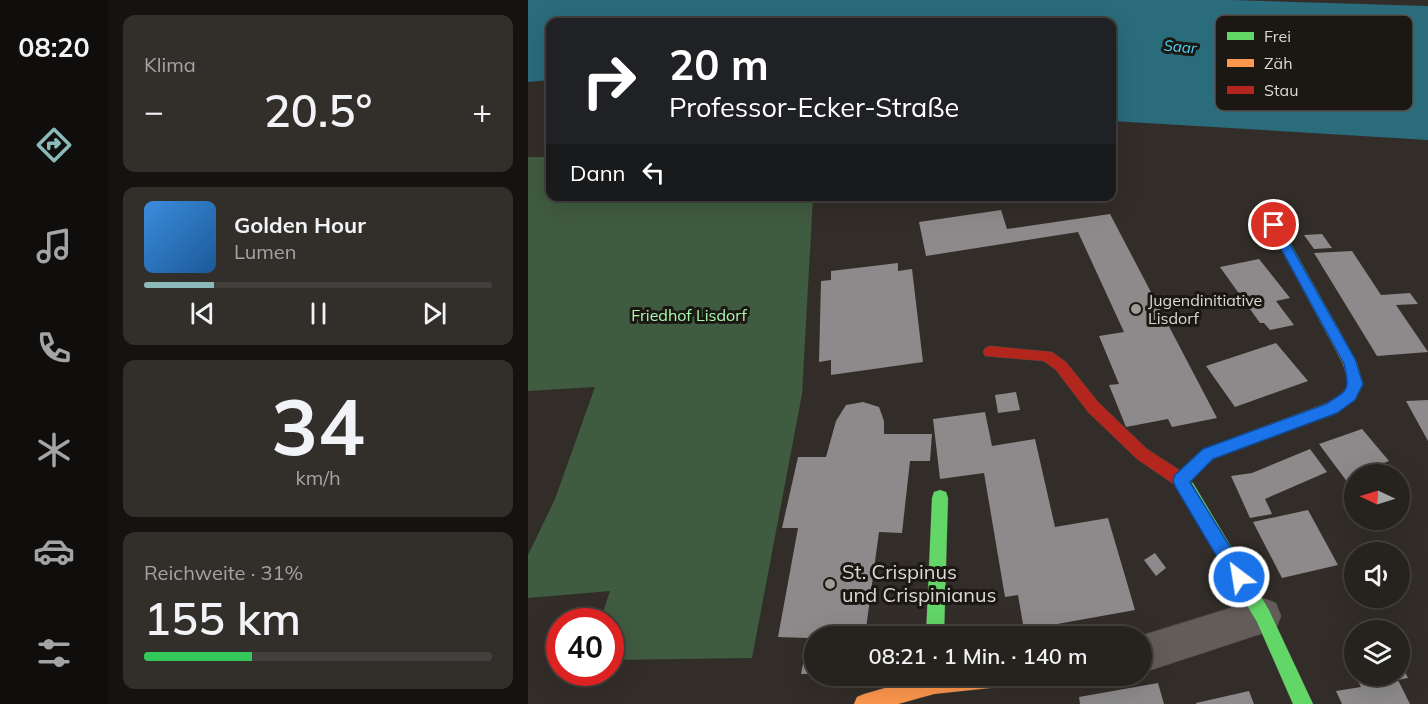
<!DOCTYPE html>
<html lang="de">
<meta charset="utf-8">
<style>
:root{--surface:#26221e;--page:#322f2b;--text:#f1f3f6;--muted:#a4a4a4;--line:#423f3c;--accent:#8bbbb9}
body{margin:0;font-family:Mulish,sans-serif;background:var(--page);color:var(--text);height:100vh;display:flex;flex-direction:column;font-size:22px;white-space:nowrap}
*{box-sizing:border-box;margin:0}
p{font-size:20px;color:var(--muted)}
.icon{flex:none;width:33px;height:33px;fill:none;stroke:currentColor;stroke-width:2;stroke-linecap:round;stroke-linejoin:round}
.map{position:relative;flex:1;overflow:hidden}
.sheet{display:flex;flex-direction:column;gap:15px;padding:15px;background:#151310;width:420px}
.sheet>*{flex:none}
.top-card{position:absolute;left:18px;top:18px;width:570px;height:183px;border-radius:12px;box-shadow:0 6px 24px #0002,0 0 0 2px var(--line);background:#202124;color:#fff;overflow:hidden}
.needle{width:39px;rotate:274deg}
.buttons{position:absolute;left:816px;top:464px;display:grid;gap:12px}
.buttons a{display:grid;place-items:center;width:66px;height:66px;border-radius:50%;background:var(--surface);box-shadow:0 6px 24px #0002,0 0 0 2px var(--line);font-size:30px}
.speed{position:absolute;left:18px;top:608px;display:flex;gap:12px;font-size:30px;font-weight:700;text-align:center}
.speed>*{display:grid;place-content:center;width:78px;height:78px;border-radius:50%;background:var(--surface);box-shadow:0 6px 24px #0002,0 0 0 2px var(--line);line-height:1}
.speed .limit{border:9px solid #d22;background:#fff;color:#111}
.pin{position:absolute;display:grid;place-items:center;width:51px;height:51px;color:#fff;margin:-26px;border:3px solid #fff;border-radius:50%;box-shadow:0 2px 6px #0007}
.me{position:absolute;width:66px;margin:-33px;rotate:329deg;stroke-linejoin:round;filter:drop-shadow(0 0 4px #0008)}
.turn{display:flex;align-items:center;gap:21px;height:126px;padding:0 24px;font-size:27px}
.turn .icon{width:78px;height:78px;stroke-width:2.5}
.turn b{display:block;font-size:42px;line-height:51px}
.then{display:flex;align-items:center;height:57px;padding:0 24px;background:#0003;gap:12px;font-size:22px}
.big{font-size:45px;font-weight:600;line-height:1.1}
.sheet .card{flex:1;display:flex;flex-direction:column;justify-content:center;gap:9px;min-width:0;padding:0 21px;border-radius:12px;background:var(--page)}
.sheet .dial{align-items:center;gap:0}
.dial b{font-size:78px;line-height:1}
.song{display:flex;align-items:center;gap:18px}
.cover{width:72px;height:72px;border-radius:9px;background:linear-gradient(135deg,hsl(210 70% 55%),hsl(210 70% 35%))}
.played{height:6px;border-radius:3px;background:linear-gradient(90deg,var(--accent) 20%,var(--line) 20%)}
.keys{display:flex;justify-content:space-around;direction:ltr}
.heat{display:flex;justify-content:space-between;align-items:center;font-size:33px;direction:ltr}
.charge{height:9px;border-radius:4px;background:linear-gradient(90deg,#34c759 31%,var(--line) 0)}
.trip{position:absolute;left:276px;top:626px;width:348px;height:60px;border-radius:30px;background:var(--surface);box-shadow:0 6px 24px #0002,0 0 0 2px var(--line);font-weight:600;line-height:60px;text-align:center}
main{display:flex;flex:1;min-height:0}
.tab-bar{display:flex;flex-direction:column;width:108px;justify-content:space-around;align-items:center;background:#0f0e0c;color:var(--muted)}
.tab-bar .icon{width:42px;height:42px}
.tab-bar .current{color:var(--accent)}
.tab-bar b{font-size:27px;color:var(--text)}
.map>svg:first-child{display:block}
.green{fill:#3f5b40}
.water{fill:#2a6b7c}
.building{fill:#8c8a8b}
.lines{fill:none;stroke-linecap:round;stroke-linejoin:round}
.street-casing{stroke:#4d4844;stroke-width:1}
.fast-casing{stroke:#4d4844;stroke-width:1}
.slow-casing{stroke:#4d4844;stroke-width:1}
.jam-casing{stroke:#4d4844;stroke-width:1}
.street{fill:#625d59;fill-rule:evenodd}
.fast{fill:#63d668;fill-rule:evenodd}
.slow{fill:#ff974d;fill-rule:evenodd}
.jam{fill:#b3261e;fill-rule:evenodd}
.route{fill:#1a73e8;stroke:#114b97;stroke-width:1.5}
.poi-dot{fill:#a19c96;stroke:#1b1713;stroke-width:2}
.labels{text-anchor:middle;stroke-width:6;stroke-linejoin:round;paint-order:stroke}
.far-water-label{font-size:15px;font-style:italic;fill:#4fd9fa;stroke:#1b1713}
.poi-label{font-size:16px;fill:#ddd8d2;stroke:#1b1713;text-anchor:start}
.park-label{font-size:16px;fill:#aaf9b0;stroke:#1b1713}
.near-poi-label{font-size:20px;fill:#ddd8d2;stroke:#1b1713;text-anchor:start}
.key{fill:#1b1713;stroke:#55514c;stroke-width:1.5}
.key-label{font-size:16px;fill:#ddd8d2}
</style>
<main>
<nav class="tab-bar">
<b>08:20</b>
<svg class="icon current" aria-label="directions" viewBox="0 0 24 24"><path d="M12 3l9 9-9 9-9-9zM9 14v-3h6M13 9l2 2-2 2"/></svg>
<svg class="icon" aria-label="music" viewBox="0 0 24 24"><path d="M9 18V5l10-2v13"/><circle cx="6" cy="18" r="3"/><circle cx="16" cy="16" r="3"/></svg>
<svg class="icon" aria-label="phone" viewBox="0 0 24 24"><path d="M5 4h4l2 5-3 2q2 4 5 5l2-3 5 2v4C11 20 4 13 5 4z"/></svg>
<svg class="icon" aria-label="climate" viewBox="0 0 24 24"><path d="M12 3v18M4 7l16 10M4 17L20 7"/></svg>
<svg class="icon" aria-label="car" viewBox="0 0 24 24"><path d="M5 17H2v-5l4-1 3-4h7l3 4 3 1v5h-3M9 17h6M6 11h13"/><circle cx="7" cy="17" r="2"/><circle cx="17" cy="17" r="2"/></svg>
<svg class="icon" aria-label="filters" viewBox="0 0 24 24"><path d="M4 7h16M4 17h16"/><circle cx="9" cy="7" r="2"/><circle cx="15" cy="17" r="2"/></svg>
</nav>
<section class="sheet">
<div class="card"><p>Klima</p>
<div class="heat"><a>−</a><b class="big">20.5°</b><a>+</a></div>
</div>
<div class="card">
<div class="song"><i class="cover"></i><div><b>Golden Hour</b><p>Lumen</p></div></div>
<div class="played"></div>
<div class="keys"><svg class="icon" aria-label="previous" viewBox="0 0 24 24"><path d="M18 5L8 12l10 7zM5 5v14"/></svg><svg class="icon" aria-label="pause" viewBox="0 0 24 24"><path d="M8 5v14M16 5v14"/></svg><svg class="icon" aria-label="next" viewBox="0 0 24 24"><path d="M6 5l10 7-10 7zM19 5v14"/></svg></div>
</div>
<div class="card dial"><b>34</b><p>km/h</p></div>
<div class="card"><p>Reichweite · 31%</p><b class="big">155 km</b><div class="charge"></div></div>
</section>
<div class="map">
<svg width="900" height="704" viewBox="0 0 900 704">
<rect width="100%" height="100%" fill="#322d28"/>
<path class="green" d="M0,157H22V196L285,197L274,394L224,658L83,660L82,621H72L82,591L0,598V555L27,499L67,387L0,391Z"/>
<path class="water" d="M0,0H704L900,6V140L584,121V22H22V80L0,82Z"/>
<path class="building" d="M473,210L479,229L582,214L689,418L644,427L640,419L598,427L581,385L591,384L571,336L596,332L550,232L398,256L391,222Z
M794,234L804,248L786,249L776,235Z
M824,251L853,295L882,293L890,304L868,305L900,352L849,356L786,253Z
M731,259L762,298L748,301L766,325L742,330L736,323H732L692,267Z
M370,263V271L384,269L395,362L303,375V360L291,362L293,281L303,280V271Z
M748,343L780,381L707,407L678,366Z
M488,392L492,410L470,413L467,395Z
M900,400V441L878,401Z
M335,402L351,407L356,421V434H404L402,461H382L374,533L351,532L337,636H286V674H273L280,638L250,637L270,528H254L270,457H298L308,421L318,405Z
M457,412L464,446L507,439L527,527L580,518L607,610L496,630L490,595L477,597L456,473L412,479L405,419Z
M834,429L861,461L853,464L861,474H826V491L791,444Z
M782,449L799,472L737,499L744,514L722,518L703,476L724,473Z
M780,510L810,565L754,578L725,522Z
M627,553L638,568L628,576L616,560Z
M872,662L880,678L870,680L882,704H814L808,691L833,687L827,675H872Z
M630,683L636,704H552L551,697Z
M721,691L726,704H668V703Z"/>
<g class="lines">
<g class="street-casing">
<path id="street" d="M735,598L748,603L753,616L748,629L614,673L612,636Z"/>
</g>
<g class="fast-casing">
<path id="fast" d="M746,221L752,225L810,328L812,332L810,336H800L740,225Z
M659,481L665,483L741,610L785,704H765L729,622L653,495L651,489L653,483Z
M412,490L418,492L420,498L416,636H398L404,498L406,492Z"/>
</g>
<g class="slow-casing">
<path id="slow" d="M805,327L810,328L829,363L835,384L827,400L809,413L685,459L659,485L653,488L647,485L645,480L647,475L675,449L799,403L817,392L821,384L815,364L798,332L800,328Z
M403,675H501L498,682L491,685L406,694L370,704H326L329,697L336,694Z"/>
</g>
<g class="jam-casing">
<path id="jam" d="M462,346L524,352L538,362L570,402L619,449L659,475L667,489L665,495L659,497L653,495L647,485L609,459L560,412L528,370L516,361L457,356L455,352L457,348Z"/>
</g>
<use href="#street" class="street"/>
<use href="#fast" class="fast"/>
<use href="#slow" class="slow"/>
<use href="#jam" class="jam"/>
</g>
<path class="route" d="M746,221L751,225L827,359L835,384L827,400L809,413L685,459L662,482L717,571L720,577L717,584L711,586L705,584L647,486L645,480L647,475L675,449L798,404C821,389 822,391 816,364L740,225Z"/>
<g class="poi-dot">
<circle cx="608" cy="309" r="6"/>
<circle cx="302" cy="584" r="6"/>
</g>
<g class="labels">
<g class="far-water-label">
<text transform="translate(652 47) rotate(5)" y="5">Saar</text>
</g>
<g class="poi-label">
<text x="620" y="306">Jugendinitiative<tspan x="620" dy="18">Lisdorf</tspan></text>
</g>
<g class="park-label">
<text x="161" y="321">Friedhof Lisdorf</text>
</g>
<g class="near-poi-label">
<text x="314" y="579">St. Crispinus<tspan x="314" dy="23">und Crispinianus</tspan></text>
</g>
</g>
<rect x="687" y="15" width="198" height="96" rx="9" class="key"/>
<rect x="699" y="32" width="27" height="8" fill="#63d668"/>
<rect x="699" y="59" width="27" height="8" fill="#ff974d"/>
<rect x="699" y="86" width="27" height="8" fill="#b3261e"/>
<g class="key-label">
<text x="736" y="42">Frei</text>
<text x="736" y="69">Zäh</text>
<text x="736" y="96">Stau</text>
</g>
</svg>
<div class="buttons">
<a><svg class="needle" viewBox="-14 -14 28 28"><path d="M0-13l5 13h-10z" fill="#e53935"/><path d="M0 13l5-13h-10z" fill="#a4a4a4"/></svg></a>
<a><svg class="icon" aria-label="sound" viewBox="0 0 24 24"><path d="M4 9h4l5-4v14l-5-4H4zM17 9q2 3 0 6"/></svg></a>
<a><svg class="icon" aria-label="layers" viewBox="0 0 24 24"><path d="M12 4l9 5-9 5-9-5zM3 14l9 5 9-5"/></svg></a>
</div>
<div class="speed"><div class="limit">40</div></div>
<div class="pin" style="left:746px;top:225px;background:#d93025"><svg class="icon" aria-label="arrive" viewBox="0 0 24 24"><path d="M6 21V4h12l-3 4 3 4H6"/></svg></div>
<svg class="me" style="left:711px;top:577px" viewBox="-20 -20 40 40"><circle r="17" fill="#1a73e8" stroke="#fff" stroke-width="3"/><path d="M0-11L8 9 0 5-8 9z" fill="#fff"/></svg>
<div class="trip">08:21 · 1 Min. · 140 m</div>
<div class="top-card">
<div class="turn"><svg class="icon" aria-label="right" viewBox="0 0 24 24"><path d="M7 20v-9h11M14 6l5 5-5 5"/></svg><div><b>20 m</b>Professor-Ecker-Straße</div></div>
<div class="then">Dann<svg class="icon" aria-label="left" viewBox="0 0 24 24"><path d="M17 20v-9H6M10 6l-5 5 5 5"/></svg></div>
</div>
</div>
</main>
